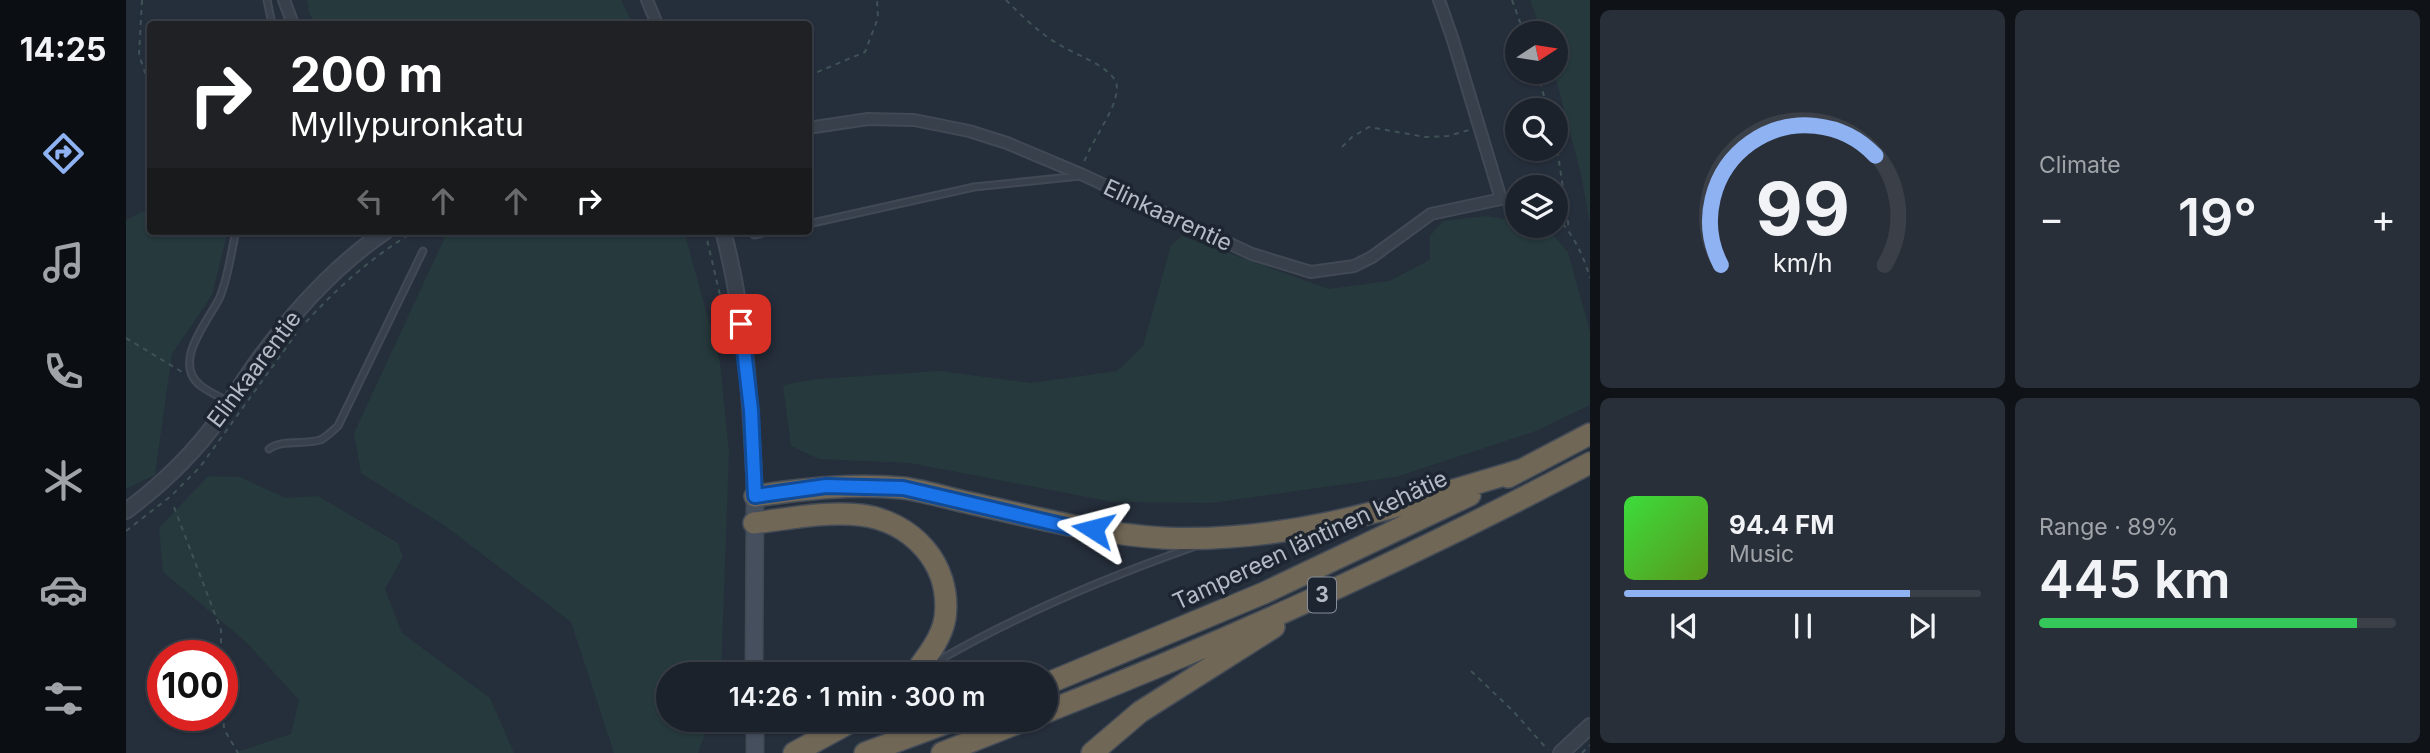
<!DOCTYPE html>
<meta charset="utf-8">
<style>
:root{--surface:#1c222c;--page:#292f38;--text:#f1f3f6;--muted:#a0a4a9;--line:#3a3f48;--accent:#8eb2f2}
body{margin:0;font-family:Inter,sans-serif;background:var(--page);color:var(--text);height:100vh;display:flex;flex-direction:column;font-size:26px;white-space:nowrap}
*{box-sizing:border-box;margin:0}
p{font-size:23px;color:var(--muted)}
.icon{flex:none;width:38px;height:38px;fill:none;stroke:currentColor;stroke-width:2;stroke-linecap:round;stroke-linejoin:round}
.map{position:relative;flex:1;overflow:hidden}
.panel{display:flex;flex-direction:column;gap:10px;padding:10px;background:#0f1318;width:840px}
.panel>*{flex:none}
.banner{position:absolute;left:21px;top:21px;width:665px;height:214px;border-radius:7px;box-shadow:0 2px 5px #0004,0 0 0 2px var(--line);background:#202124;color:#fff;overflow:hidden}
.needle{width:46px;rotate:78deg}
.controls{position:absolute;left:1379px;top:21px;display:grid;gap:14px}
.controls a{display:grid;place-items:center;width:63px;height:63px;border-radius:50%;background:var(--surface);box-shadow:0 2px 5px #0004,0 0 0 2px var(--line);font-size:35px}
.speed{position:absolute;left:21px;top:640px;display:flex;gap:14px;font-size:35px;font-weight:700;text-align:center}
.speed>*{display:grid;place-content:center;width:91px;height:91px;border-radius:50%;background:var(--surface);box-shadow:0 2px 5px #0004,0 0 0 2px var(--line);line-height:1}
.speed .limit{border:10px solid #d22;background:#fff;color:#111}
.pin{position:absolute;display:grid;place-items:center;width:60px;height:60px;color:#fff;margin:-30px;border-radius:14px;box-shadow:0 4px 10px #0006}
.me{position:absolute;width:77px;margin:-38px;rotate:279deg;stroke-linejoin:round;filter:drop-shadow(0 0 5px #0008)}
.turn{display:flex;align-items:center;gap:24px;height:147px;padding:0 28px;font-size:32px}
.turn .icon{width:91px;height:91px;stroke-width:2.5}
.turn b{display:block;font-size:49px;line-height:60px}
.lanes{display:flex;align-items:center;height:66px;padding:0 28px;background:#0003;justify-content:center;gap:35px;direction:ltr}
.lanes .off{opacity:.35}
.big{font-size:52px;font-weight:600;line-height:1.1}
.panel .tile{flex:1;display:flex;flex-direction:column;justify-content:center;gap:10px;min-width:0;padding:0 24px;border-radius:10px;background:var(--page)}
.panel .dial{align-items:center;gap:0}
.dial svg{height:182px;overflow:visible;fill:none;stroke:var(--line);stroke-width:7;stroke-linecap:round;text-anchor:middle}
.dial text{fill:var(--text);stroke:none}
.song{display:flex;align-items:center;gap:21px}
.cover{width:84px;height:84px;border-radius:10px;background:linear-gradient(135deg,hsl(120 70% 55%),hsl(90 70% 35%))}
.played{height:7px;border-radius:4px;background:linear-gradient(90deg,var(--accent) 80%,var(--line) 80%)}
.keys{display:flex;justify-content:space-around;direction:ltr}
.heat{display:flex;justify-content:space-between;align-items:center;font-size:38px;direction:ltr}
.charge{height:10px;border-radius:5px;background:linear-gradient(90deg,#34c759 89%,var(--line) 0)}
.panel .tiles{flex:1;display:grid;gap:10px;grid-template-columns:repeat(2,1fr)}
.trip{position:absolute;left:530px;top:662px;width:402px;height:70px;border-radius:35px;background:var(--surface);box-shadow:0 2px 5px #0004,0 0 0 2px var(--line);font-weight:600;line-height:70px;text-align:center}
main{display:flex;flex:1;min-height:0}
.menu{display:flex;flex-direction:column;width:126px;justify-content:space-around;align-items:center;background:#0b0e12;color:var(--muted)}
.menu .icon{width:49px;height:49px}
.menu .active{color:var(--accent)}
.menu b{font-size:32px;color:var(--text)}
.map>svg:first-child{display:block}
.green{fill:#26393c}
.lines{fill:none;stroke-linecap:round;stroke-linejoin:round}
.service-casing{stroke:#414955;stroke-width:9}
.minor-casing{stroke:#414955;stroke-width:14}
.tertiary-casing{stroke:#414955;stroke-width:18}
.secondary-casing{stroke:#414955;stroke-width:19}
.motorway-casing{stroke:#434b57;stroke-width:24}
.path{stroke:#3f5255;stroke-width:2;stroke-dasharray:5 5;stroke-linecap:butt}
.service{stroke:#38404c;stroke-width:5}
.minor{stroke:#38404c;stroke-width:10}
.tertiary{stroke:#38404c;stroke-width:14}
.secondary{stroke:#464f5e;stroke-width:16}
.motorway{stroke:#716756;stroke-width:21}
.route-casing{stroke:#114b97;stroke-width:18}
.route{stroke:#1a73e8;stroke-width:12}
.labels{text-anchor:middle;stroke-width:7;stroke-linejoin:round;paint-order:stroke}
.shield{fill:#1d2531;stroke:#878e9a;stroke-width:2}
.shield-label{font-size:21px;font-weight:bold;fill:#b4bbc7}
.street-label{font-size:23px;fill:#b4bbc7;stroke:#1d2531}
</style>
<main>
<nav class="menu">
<b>14:25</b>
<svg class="icon active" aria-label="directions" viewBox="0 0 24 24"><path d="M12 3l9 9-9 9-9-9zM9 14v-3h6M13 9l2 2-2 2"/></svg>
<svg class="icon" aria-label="music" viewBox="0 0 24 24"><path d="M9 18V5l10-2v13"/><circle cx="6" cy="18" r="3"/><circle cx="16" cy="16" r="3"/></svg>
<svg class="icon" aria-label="phone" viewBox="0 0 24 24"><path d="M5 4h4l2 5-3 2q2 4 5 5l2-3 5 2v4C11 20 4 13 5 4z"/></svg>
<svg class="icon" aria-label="climate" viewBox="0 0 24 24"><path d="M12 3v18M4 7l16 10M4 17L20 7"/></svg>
<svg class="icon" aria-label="car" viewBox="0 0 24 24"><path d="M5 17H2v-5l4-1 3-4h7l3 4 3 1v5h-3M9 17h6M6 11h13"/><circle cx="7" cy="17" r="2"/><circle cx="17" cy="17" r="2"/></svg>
<svg class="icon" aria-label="filters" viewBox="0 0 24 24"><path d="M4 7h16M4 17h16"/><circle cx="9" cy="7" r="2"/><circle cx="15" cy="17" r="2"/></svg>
</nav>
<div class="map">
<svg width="1464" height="753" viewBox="0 0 1464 753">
<rect width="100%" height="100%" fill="#252e3b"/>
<path class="green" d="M181,0H495L507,24H189L183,13Z
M1404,0H1464V225L1455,174L1428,72H1430V33H1416Z
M24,208V231H102L86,295L46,354L29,475L0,489V220Z
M1360,216L1391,221V226H1419L1442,252L1464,332V405L1410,431L1270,477L1085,503L987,502L784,463L693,459L665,446L657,385L690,379L814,371L905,383L991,371L1017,346L1045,245L1056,236L1203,289L1263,281L1304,260V236L1317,221Z
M327,231H558L594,362L603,453L595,674H542V719H585L572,753H488L445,622L322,528L235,473L228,433L319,237Z
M82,476L114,477L160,498L192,496L272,543L277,557L259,589L276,633L364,698L388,753H108L165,734L173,700L120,642L37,572L33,528Z"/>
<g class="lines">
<g class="service-casing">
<path id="service" d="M141,0L146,24
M682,224L848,187L954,176
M628,235L646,231
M103,402C94,397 83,392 75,386C45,363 82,321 93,299C102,279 105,253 110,231
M143,449C156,439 178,445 194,440C201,437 206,431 212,426L297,251
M805,665C888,616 976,579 1067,547"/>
</g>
<g class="minor-casing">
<path id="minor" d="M158,0L167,24
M521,0L531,24
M1313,0L1326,37L1375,199
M682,128L742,119L788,120L843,131L881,143L957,175L1126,254L1185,272L1228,266L1246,257L1305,214L1375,199H1391"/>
</g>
<g class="tertiary-casing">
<path id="tertiary" d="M597,231C620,317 625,407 629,496
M0,511C35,485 69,452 94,417C108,396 121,375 136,355C171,308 211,264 260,231
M1435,753L1464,726"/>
</g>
<g class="secondary-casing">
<path id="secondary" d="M628,674L629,496
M629,753V719"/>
</g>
<g class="motorway-casing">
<path id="motorway" d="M1382,477L1464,434
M629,496C678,489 727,483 777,488C799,491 822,498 844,503C908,517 971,534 1037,538C1162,544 1277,505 1395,470
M628,523C662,519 699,511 734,515C786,521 826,564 819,618C816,638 800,658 788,674
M920,684L1138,593L1344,495
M920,712C1106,639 1288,556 1464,463
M668,753L730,719
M739,753L831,719
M816,753L902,719
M966,753L1014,712L1148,627"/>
</g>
<path class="path" d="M16,0L13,55L24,87
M880,0C896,16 914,34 934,45C950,55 971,61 985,75C991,81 992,87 990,95C988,111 965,143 958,162
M1386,0L1398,33
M1411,72L1422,110
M682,76L739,52L752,18L751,0
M1430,141L1443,229
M1216,147L1226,137L1243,127L1299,137L1322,136L1343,130
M1430,216C1447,234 1457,254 1464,278
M579,231L604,338
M180,322C212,287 247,256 289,231
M0,338L56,372
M48,507L95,630V656
M0,531L45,496L74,467L170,334
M1345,671L1387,711L1422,750
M96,693L98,729L112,753
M1456,753L1464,745"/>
<use href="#service" class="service"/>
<use href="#minor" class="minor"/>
<use href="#tertiary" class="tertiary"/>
<use href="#secondary" class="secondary"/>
<use href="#motorway" class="motorway"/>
</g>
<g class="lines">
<g class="route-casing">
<path id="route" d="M615,324L625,410L629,496L700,486L777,488L944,527L967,529"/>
</g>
<use href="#route" class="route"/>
</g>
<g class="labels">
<rect class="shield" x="1182" y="577.5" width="28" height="35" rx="5"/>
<g class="shield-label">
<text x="1196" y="602">3</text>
</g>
<g class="street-label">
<text transform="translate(1042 215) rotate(25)" y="8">Elinkaarentie</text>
<text transform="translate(128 369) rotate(-53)" y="8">Elinkaarentie</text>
<text transform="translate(1184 540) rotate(-25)" y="8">Tampereen läntinen kehätie</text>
</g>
</g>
</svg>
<div class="controls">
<a><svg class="needle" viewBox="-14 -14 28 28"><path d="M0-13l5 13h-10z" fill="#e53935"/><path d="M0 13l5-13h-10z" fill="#a0a4a9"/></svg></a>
<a><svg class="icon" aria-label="search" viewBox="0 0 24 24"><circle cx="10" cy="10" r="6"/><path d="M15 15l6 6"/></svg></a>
<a><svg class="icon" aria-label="layers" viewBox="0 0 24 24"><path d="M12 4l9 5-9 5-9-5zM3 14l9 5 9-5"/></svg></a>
</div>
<div class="speed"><div class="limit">100</div></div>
<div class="pin" style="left:615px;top:324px;background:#d93025"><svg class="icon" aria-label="arrive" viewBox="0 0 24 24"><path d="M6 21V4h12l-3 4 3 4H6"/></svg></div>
<svg class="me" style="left:967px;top:529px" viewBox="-20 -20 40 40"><path d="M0-17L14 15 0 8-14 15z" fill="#1a73e8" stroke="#fff" stroke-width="4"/></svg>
<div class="trip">14:26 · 1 min · 300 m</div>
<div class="banner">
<div class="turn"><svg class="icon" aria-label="right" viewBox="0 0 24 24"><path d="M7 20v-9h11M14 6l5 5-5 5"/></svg><div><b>200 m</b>Myllypuronkatu</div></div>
<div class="lanes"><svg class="icon off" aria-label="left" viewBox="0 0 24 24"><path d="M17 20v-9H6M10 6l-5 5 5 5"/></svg><svg class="icon off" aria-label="ahead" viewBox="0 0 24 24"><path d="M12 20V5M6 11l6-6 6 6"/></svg><svg class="icon off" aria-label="ahead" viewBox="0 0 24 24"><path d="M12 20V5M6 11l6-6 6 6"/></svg><svg class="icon" aria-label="right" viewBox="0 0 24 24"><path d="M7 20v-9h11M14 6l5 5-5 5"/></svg></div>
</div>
</div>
<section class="panel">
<div class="tiles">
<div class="tile dial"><svg viewBox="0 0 100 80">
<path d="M14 69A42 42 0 1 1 86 69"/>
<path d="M14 69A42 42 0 0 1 82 21" stroke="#8eb2f2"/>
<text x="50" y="56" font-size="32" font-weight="700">99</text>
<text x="50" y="72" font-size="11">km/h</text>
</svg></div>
<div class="tile"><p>Climate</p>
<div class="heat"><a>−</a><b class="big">19°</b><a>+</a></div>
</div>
<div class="tile">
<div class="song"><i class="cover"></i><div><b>94.4 FM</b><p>Music</p></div></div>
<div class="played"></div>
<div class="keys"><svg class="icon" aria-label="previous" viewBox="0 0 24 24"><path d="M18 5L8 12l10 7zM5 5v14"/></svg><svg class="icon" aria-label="pause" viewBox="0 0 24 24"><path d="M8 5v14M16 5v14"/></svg><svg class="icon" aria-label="next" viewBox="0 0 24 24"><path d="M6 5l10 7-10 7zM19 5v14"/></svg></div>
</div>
<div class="tile"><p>Range · 89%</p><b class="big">445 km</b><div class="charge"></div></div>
</div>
</section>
</main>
